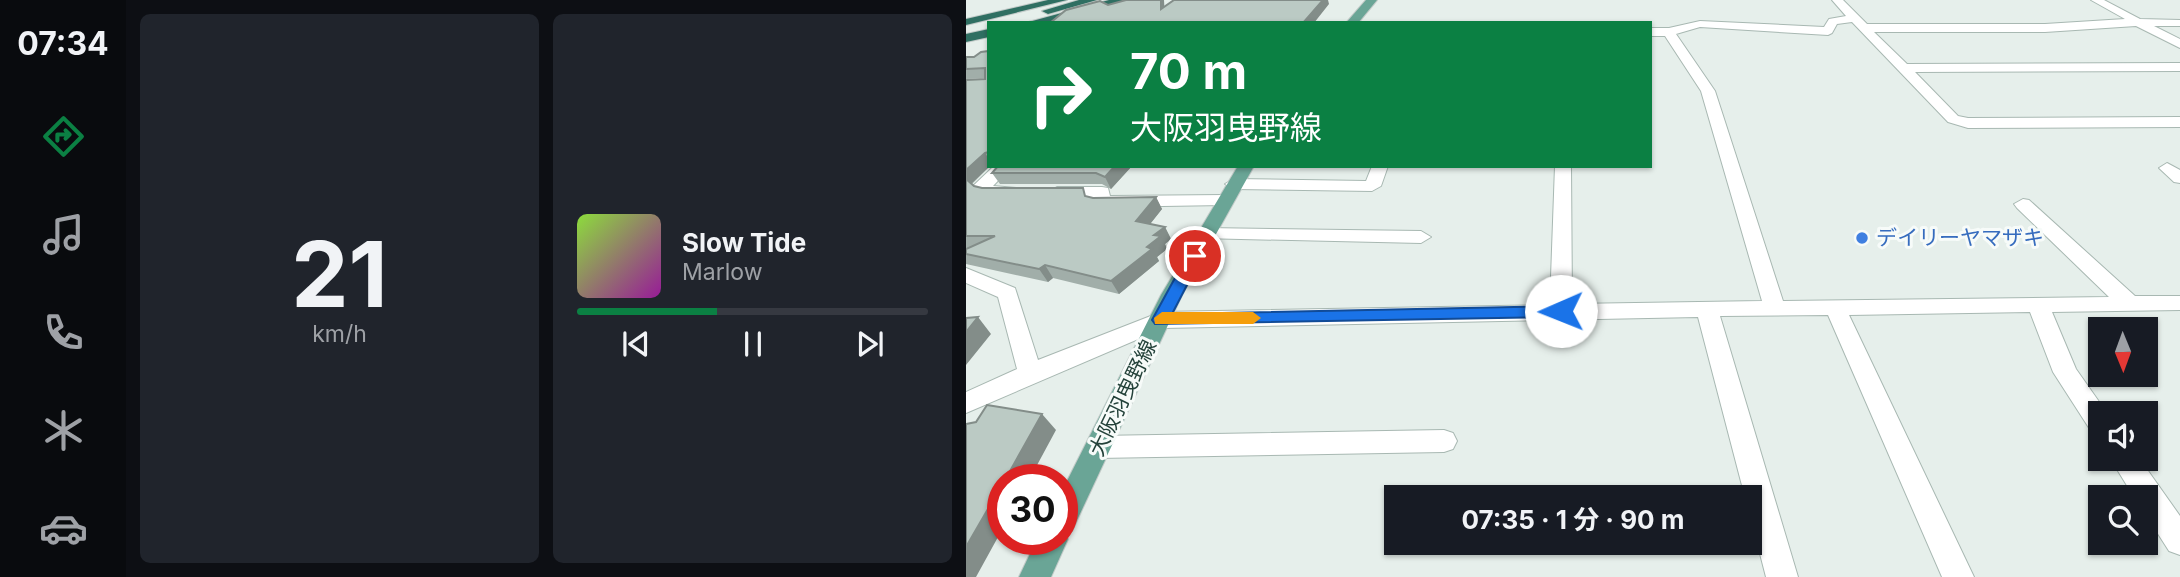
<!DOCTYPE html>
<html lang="ja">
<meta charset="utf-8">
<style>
:root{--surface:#171b24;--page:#20242c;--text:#f1f3f6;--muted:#9ea1a6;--line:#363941;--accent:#0b8043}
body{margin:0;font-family:Inter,"Noto Sans JP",sans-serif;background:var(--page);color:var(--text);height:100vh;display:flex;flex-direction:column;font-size:26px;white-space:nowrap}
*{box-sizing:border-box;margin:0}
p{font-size:23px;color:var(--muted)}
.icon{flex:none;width:38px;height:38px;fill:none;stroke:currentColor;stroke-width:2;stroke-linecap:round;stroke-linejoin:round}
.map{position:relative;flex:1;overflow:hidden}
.side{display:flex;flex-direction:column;gap:14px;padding:14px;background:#0d0f14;width:840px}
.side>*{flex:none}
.hud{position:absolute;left:21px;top:21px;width:665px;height:147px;border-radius:0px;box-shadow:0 2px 5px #0004;background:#0b8043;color:#fff;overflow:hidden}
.needle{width:46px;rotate:179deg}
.controls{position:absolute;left:1122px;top:317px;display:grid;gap:14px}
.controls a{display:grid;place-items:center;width:70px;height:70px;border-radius:0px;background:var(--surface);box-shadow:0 2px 5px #0004;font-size:35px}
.speed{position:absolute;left:21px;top:464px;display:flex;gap:14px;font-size:35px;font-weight:700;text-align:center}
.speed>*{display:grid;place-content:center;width:91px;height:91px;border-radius:50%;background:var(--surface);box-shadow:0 2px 5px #0004;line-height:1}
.speed .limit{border:10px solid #d22;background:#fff;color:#111}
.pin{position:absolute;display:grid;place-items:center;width:60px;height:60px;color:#fff;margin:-30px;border:4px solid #fff;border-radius:50%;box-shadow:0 2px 7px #0007}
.me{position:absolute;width:77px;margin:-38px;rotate:269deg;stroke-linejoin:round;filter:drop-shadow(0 0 5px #0008)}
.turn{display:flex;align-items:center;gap:24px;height:147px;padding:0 28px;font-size:32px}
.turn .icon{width:91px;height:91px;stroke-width:2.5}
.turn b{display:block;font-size:49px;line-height:60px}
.side .tile{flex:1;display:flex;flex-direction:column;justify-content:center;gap:10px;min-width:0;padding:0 24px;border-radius:10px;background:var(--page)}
.side .dial{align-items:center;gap:0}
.dial b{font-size:91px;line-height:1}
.song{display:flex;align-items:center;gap:21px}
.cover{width:84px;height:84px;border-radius:10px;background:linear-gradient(135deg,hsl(90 70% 55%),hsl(300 70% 35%))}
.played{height:7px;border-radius:4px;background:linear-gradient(90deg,var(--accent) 40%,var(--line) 40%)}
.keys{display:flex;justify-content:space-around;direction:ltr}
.side .tiles{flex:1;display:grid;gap:14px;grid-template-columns:repeat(2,1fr)}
.trip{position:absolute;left:418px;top:485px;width:378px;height:70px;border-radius:0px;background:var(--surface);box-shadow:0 2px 5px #0004;font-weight:700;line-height:70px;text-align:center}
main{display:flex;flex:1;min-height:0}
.tab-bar{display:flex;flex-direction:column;width:126px;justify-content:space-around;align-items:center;background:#090b0e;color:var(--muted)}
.tab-bar .icon{width:49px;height:49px}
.tab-bar .selected{color:var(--accent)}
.tab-bar b{font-size:32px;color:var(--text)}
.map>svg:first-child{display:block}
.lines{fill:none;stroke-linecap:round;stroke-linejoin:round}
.minor-casing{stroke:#a8b8b2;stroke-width:2}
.major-casing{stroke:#c2cac8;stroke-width:2}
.highway-casing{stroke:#c2cac8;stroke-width:2}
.minor{fill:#fff;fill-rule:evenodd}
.major{fill:#6aa596;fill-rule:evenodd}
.highway{fill:#2f6f62;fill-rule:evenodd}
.wall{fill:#a1aea9}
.shaded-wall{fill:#838d89}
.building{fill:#bbcac4;stroke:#838d89;stroke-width:2}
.route{fill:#1a73e8;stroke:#114b97;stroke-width:2}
.slow{fill:#f59e0b}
.shop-dot{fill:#3f7fe0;stroke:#f7fbf9;stroke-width:2.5}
.labels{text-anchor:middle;stroke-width:6;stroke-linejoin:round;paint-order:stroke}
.shop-label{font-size:21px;fill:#366cbe;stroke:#f7fbf9;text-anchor:start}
.street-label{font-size:21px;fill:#24423a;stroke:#f7fbf9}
</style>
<main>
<nav class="tab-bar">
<b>07:34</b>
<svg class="icon selected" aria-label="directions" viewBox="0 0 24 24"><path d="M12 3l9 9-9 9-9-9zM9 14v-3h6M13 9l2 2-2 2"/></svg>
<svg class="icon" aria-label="music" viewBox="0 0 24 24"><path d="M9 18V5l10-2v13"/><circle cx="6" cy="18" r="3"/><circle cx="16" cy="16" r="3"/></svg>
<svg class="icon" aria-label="phone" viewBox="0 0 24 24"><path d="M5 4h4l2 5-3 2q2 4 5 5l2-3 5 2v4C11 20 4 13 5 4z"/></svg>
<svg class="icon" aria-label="climate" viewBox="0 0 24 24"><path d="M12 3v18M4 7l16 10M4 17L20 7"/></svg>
<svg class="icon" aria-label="car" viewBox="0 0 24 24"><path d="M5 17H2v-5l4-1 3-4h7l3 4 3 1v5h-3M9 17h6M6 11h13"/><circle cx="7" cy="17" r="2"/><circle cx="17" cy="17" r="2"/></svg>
</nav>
<section class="side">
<div class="tiles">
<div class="tile dial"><b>21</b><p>km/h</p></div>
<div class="tile">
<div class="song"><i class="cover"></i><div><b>Slow Tide</b><p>Marlow</p></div></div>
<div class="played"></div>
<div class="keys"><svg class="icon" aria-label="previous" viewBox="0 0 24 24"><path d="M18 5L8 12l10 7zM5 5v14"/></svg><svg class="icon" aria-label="pause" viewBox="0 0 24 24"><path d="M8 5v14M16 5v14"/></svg><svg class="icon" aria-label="next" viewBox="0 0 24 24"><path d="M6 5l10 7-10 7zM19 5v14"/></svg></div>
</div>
</div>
</section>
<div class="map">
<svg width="1214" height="577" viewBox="0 0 1214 577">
<rect width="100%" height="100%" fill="#e6efeb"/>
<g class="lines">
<g class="minor-casing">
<path id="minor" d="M866,0H877L901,24H1079L1159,19L1125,0H1138L1174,19L1214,20V26H1188L1214,39V48L1170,26L1079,32H908L941,64L1214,63V71L949,72L992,116L1002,118L1214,117V127L1002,128L982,122L886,22L871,24L866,33L862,35L734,27L710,34L749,91L817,301L1143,297L1051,208L1048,204L1057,199L1063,200L1169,296H1214V310L1086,312L1110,369L1141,413H1134V434L1125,431L1087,372L1064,312L883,315L1008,577H976L862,315L754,316L832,577H800L784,515V497H779L732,317L198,328L0,413V392L51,369L32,297L0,283V268L49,288L72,360L195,312L584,305L589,166H605L606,304L796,301L735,91L699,36H684V28H703L734,21L858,27L863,19L880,16Z
M1201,163L1214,170V183L1208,182L1193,168Z
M28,166H46L27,186L50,188L53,192L50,196C34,200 19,199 7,186Z
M406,166H422L415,186L406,191L268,189L259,184L268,179L400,181Z
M91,187H136L142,188L144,196L259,195L268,200L259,205L134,207L128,206L126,197L85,196L82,192Z
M240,228L455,231L465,237L455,243L233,238L230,234Z
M478,430L487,433L491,441L487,449L478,452L132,458L123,455L119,447L123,439L132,436Z
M1144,458H1173L1214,516V555L1203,551L1180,515V497H1168Z"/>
</g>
<g class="major-casing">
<path id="major" d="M400,0H411L392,23H380Z
M272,166H288L216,295L106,531L99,533L102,539L85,577H53L71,539H96V491L195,295Z"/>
</g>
<g class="highway-casing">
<path id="highway" d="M82,0H101L0,25V19Z
M113,0H131L82,14L76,11Z
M143,0H161L80,23H59Z
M23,29V37L0,42V34Z"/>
</g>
<use href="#minor" class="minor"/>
<use href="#major" class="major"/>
<use href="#highway" class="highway"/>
</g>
<path class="wall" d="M23,51V166H24L6,184L8,186L16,188L127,198L190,197L196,209L184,224L199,227L205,239L199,244L201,249L191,257L193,261L153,294L87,278L82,282L0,264V249L1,248H0V80L19,79V78L0,79V57H8Z
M32,166H166L145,189L136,184H34L26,173Z"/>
<path class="shaded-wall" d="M195,0H198L199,18L195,9Z
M357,0H362L363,4L348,23H337Z
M19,153L23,159V166H24L5,184L0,180V170Z
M149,166H166L145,189L139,177Z
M190,197L196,209L177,233L170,221Z
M199,227L205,239L199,244L201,249L191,257L193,261L153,294L145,281L181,247L188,235Z
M79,265L87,278L82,282L73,269Z
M12,317L25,334L0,365V332Z
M76,414L90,430L63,480H39Z
M37,483V528L10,577H0V547Z"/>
<path class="building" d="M160,0H195V9L208,0H357L337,23H84L100,10L134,1L142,5Z
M23,51V152L19,153L0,170V80L19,79V68L0,69V57H8L15,52Z
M32,166H149L139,177L130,173H26Z
M0,179L8,186L16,188H117L119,196L127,198L190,197L170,221L199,227L188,235L195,236L181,247L186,249L145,281L79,265L73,269L0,254V249L29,236H0Z
M12,317L0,332V318Z
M21,405L76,414L39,480H37V483L0,547V424L10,422Z"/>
<path class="route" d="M229,251L236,256L206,314L595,306L603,311L595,317L189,324L186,320L221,256Z"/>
<path class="slow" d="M196,312H287L295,318L287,324H189L188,318Z"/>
<circle class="shop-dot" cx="896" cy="238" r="7"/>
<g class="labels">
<g class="shop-label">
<text x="910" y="245">デイリーヤマザキ</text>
</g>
<g class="street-label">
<text transform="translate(157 398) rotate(-64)" y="7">大阪羽曳野線</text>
</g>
</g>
</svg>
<div class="controls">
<a><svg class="needle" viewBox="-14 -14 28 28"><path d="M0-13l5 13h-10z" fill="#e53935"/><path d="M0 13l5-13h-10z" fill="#9ea1a6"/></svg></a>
<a><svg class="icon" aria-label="sound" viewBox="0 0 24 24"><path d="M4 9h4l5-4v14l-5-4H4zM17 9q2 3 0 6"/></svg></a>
<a><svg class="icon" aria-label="search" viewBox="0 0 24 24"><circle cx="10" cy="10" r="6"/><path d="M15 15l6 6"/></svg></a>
</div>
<div class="speed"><div class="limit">30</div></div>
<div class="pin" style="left:229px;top:256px;background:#d93025"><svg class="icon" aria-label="arrive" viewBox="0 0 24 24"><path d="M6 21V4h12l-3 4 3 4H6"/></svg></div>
<svg class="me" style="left:595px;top:311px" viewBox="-20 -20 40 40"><circle r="19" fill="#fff"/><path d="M0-13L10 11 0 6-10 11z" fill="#1a73e8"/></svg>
<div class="trip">07:35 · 1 分 · 90 m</div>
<div class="hud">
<div class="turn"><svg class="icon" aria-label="right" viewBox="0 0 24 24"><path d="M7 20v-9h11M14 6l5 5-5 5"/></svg><div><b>70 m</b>大阪羽曳野線</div></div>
</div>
</div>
</main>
